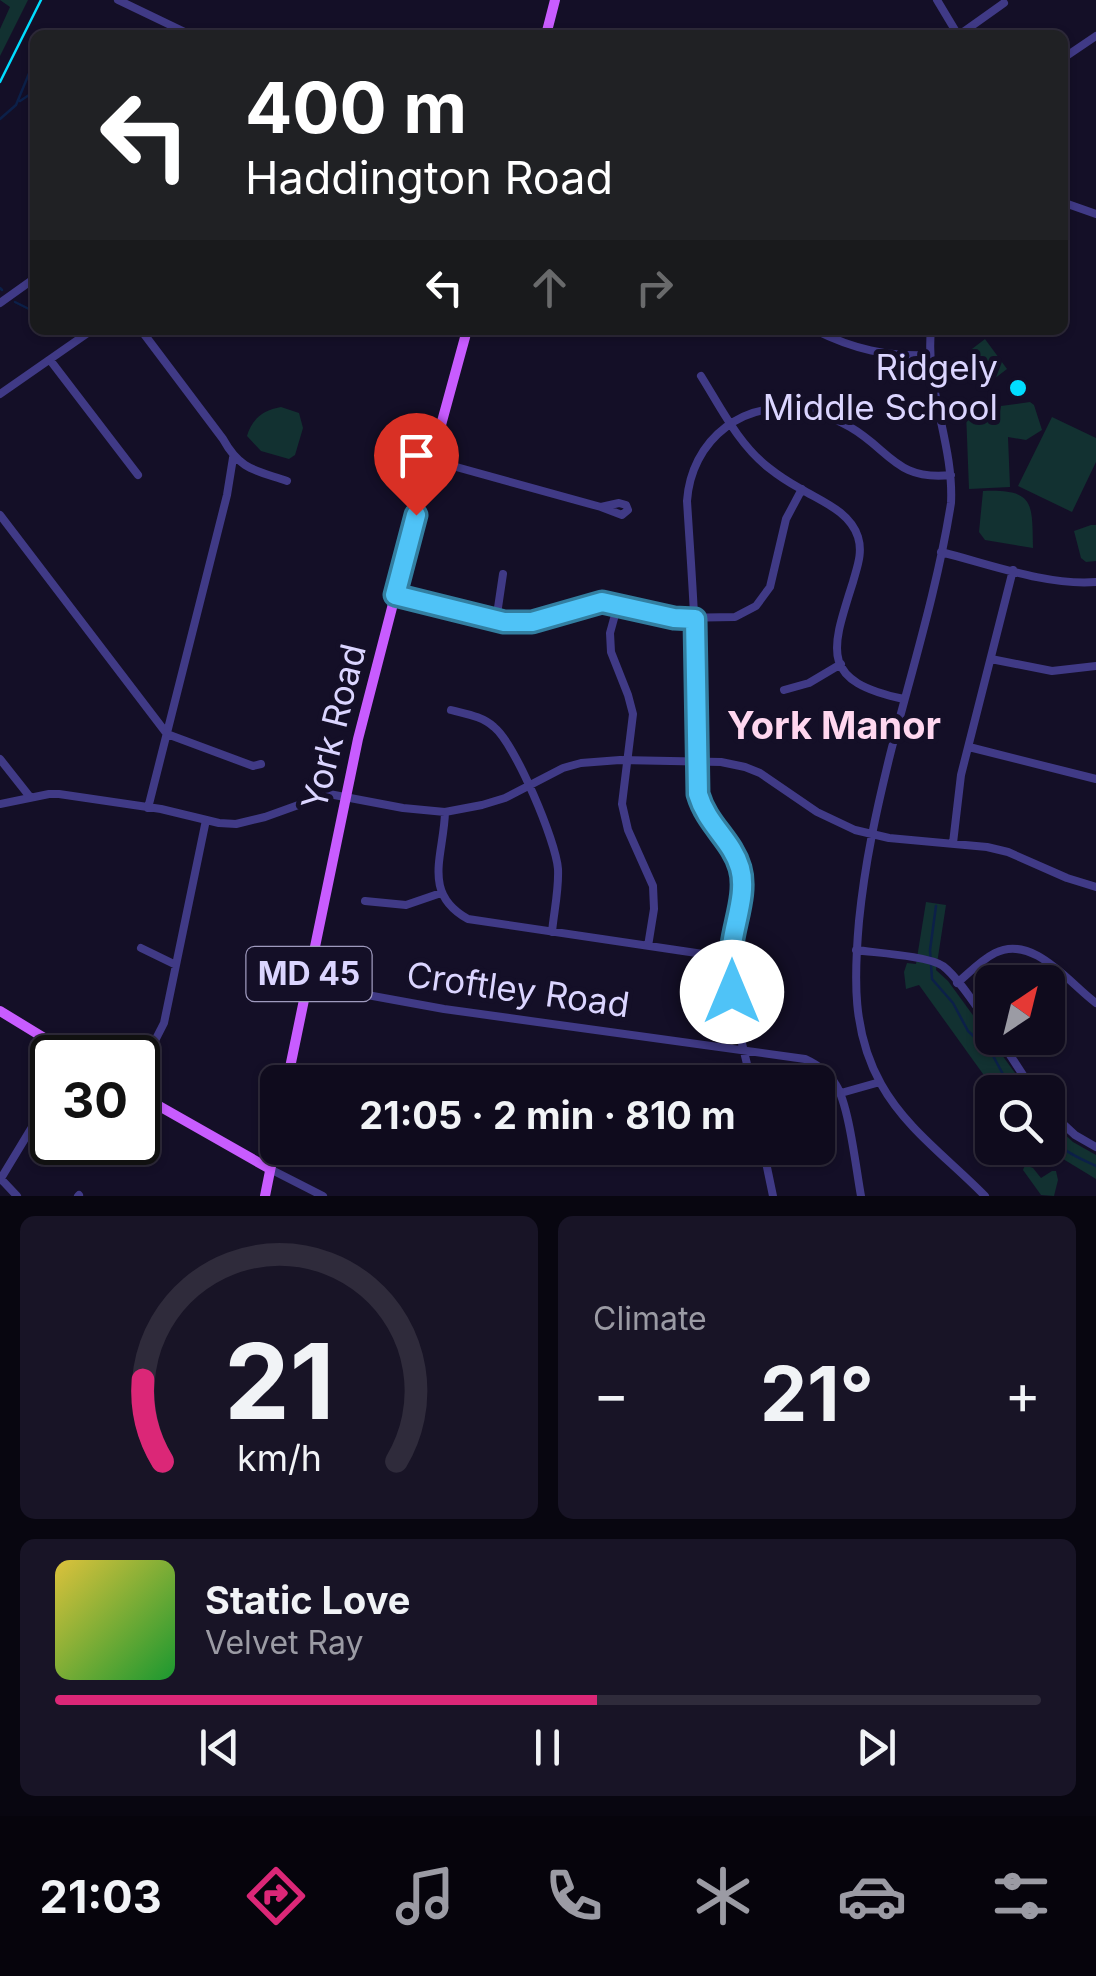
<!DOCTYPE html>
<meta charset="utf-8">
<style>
:root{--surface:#0f0b1d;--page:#181426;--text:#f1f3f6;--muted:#9b9ba4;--line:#2f2b3b;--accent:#db2777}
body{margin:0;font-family:Inter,sans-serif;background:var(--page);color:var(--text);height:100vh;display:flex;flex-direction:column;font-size:38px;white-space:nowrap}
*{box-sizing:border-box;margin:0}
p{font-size:32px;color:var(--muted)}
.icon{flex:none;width:55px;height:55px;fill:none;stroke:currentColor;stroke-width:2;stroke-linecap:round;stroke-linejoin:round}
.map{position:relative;height:1196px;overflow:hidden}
.drawer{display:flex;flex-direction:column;gap:20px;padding:20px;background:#080610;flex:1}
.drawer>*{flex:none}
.hud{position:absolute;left:30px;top:30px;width:1038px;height:305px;border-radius:15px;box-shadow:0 2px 8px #0004,0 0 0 2px var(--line);background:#202124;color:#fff;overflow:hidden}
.needle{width:65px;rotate:35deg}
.buttons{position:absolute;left:975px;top:965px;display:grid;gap:20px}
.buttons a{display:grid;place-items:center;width:90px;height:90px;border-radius:15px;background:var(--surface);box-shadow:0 2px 8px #0004,0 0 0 2px var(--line);font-size:50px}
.speed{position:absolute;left:30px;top:1035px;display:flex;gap:20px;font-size:50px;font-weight:700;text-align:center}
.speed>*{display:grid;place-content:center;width:130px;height:130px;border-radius:50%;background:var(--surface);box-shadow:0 2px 8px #0004,0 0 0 2px var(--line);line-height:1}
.speed .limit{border:5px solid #111;border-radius:15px;background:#fff;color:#111}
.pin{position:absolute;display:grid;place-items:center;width:85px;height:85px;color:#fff;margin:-102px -42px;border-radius:50% 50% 50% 0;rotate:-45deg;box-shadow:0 0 10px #0007}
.pin .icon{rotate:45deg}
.me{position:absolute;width:110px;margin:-55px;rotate:0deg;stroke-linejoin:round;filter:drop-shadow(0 0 8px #0008)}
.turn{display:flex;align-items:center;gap:35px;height:210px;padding:0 50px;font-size:45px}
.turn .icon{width:130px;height:130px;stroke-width:2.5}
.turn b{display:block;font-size:70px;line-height:85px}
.lanes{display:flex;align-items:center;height:95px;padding:0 50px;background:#0003;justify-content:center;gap:50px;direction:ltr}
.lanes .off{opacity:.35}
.big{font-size:75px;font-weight:700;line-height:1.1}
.drawer .tile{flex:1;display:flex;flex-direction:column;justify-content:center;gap:15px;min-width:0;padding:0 35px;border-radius:15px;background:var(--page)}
.drawer .dial{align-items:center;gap:0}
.dial svg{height:260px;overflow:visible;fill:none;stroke:var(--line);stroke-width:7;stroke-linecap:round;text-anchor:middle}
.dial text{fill:var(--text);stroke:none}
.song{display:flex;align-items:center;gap:30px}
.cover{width:120px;height:120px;border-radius:15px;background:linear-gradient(135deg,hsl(50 70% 55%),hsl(130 70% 35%))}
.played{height:10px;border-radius:5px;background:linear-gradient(90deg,var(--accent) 55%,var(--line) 55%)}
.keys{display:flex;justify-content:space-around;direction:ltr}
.heat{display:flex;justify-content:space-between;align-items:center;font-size:55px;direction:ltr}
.drawer .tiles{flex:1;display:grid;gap:20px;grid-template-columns:1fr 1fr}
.tile:last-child{grid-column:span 2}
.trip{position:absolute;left:260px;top:1065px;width:575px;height:100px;border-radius:15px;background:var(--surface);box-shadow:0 2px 8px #0004,0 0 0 2px var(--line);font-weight:700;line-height:100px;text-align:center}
.tab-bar{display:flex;height:160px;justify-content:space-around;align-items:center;background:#06040c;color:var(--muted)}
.tab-bar .icon{width:70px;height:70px}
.tab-bar .selected{color:var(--accent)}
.tab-bar b{font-size:45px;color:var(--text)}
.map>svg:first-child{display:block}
.green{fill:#123131}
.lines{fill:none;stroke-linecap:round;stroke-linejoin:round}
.stream{stroke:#0c2049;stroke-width:2.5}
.minor{stroke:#403a86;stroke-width:8}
.major{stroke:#c85cff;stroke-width:10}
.tram{stroke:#01ddff;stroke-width:2.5}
.route-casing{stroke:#337fa1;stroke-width:25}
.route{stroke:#4fc3f7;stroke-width:18}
.poi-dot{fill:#01ddff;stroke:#140f27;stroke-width:4}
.labels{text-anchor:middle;stroke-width:10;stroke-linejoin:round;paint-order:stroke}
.shield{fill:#140f27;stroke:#9f9abe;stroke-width:2.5}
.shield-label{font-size:32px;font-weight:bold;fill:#dbd5ff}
.poi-label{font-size:35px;fill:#dbd5ff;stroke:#140f27;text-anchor:end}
.street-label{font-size:35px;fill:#dbd5ff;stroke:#140f27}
.neighbourhood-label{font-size:38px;font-weight:bold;fill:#ffd7ef;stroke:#140f27}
</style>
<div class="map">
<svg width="1096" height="1196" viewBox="0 0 1096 1196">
<rect width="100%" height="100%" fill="#140f27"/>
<path class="green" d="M0,0H28L0,56V29L10,7Z
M985,339L1007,369L990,382L968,352Z
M1030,402L1034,405L1042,430L1026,440L1008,437L1010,487L969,489L966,412L1000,411L1001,406Z
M281,407L299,413L303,428L295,455L289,459L261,451L247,436C252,419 263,410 281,407Z
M1052,417L1096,438V462L1072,512L1018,486Z
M983,491C1035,489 1032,503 1033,548L985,540L979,532Z
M1091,525H1096V561L1086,562L1081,558L1074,531Z
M926,902L946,905L936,970L948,981L1029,1092H996L919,985L906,989L904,972L907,963L916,964Z
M1048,1119L1073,1142L1096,1155V1179L1045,1148H1048Z
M1025,1165L1033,1168L1041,1178L1052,1171H1056L1058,1180L1054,1196L1041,1195L1023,1170Z"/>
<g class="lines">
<path class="stream" d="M20,101L35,91
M0,119L16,105L35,59
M0,288L2,290
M15,302L35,312
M936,906L930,950L932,979L953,1003L968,1031L991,1052L1005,1078L1018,1092
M1048,1132C1059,1150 1077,1157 1096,1166"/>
<path class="minor" d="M118,0L191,35
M937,0L958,35
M959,35L1004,3
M1062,59L1096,36
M1062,202L1096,214
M0,303L35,278
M141,330L223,439C240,470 255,470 287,481
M815,330C853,349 887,357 930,355
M931,330C925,389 954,444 951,503C938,586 911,673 890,755C876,812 865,862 859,921C854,978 852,1032 881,1084C906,1129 949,1159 985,1196
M50,360L138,475
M701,376C721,408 739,445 769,468C779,476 790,483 801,489C823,502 850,512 858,537C863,553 857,567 853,582C831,651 819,681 904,699
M0,394L92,330
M431,460L601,507L622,515L628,510L626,505L619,503L601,507
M0,515L167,734L253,766L261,764
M941,552C989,564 1047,586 1096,582
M395,595L475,616L513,623L532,621L602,602L675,618L735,617L756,606L770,587L786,519L802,489
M618,604L610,633L611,652L628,695L633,714L622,804L628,830L653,886L654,909L648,946
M496,621L503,574
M991,659L1052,671L1096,666
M784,690L809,683L841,664
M451,710C466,714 482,716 494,727C515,744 556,841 558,869C559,890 554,911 552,932
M969,747L1096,779
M0,759L30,797
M0,804L49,794H59L161,809L219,823L236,824L265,817L329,794L403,808L445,812L482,805L505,798L563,768L581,763L620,760L721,762L745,767L760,773L817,812L855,830L889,838L987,847L1008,852L1067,878L1096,887
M148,808L227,495L233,458
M445,812C444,855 421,893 468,919L730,958
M953,843L961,775L1013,570
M365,901L406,905L441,893
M141,948L176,965
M856,950C877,953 928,956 943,966C959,978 980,1012 992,1029
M957,983C969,973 981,960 995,953C1033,934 1069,983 1096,1003
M307,984L444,1009L805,1059C818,1065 829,1073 836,1085C849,1105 856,1169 861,1196
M999,1038L1034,1092
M138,1074L164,1023L206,820
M751,1082C743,1043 729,1002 730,962C731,934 744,906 742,879C739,844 703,826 697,792C692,761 698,723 697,692C696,628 691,565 687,501C689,472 702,445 726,427C763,399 811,405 850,427C890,450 896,481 951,475
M841,1093L880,1082
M1048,1110L1075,1135L1096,1147
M652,1148L766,1163
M763,1148L773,1196
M270,1169L323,1196
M0,1178L17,1196
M0,1180L49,1099
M78,1196L79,1195"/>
<path class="major" d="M546,35L555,0
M0,1011L77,1058
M287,1082L358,739L409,542L467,330
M138,1094L270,1169
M265,1196L278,1131"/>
<path class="tram" d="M0,82L41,0"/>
</g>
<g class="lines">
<g class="route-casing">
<path id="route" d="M416,515L395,595L504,622H532L602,602L674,618L695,619L698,794C707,825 732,840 740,868C747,892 735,921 732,945C729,961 731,976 732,992"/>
</g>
<use href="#route" class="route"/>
</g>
<circle class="poi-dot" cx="1018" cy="388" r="10"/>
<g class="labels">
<rect class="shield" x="246.5" y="947" width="125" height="54" rx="8"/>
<g class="shield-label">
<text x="309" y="985">MD 45</text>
</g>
<g class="poi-label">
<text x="998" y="380">Ridgely<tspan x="998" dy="40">Middle School</tspan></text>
</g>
<g class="street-label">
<text transform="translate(334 727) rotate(-76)" y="12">York Road</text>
<text transform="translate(518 990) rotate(8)" y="12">Croftley Road</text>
</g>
<g class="neighbourhood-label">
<text x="834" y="739">York Manor</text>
</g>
</g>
</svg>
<div class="buttons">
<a><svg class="needle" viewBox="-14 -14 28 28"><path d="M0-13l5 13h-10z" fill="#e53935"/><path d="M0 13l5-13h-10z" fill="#9b9ba4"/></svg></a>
<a><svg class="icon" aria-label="search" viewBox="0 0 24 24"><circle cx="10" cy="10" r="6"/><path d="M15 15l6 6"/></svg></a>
</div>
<div class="speed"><div class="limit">30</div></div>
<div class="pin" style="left:416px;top:515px;background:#d93025"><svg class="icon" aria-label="arrive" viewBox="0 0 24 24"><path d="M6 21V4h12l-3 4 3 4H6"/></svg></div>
<svg class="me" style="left:732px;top:992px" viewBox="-20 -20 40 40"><circle r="19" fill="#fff"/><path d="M0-13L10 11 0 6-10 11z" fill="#4fc3f7"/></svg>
<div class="trip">21:05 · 2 min · 810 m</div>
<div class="hud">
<div class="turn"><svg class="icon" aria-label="left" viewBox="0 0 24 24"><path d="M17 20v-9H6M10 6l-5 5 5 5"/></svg><div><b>400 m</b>Haddington Road</div></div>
<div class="lanes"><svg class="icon" aria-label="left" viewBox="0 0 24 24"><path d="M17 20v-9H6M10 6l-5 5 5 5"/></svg><svg class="icon off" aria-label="ahead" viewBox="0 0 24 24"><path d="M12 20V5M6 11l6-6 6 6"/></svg><svg class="icon off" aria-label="right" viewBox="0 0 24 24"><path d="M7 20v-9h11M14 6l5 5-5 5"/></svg></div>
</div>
</div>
<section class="drawer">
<div class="tiles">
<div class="tile dial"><svg viewBox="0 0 100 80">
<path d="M14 69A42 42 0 1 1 86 69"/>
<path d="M14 69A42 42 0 0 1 8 44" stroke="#db2777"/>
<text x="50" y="56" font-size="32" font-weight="700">21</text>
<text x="50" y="72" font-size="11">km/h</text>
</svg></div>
<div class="tile"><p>Climate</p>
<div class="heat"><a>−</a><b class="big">21°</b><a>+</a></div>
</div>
<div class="tile">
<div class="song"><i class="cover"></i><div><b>Static Love</b><p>Velvet Ray</p></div></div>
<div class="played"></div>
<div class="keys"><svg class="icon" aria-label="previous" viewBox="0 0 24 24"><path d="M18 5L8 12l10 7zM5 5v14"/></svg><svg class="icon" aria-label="pause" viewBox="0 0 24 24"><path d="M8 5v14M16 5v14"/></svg><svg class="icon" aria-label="next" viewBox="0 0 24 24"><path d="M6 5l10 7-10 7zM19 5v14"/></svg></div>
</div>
</div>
</section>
<nav class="tab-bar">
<b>21:03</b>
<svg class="icon selected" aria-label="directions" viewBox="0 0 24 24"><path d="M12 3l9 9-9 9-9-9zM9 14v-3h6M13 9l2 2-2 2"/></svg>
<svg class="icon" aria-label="music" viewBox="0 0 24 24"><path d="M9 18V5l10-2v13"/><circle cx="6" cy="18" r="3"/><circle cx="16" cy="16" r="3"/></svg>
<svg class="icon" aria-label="phone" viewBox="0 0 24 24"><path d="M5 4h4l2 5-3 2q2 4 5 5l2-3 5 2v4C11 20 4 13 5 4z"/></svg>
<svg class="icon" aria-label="climate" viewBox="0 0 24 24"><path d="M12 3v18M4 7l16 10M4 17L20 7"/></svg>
<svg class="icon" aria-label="car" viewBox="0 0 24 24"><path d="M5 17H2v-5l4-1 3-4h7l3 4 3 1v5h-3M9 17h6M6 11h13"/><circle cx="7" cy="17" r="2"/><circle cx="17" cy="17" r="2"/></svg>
<svg class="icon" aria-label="filters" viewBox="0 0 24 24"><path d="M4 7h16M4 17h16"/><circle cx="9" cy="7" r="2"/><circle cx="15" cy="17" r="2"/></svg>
</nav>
